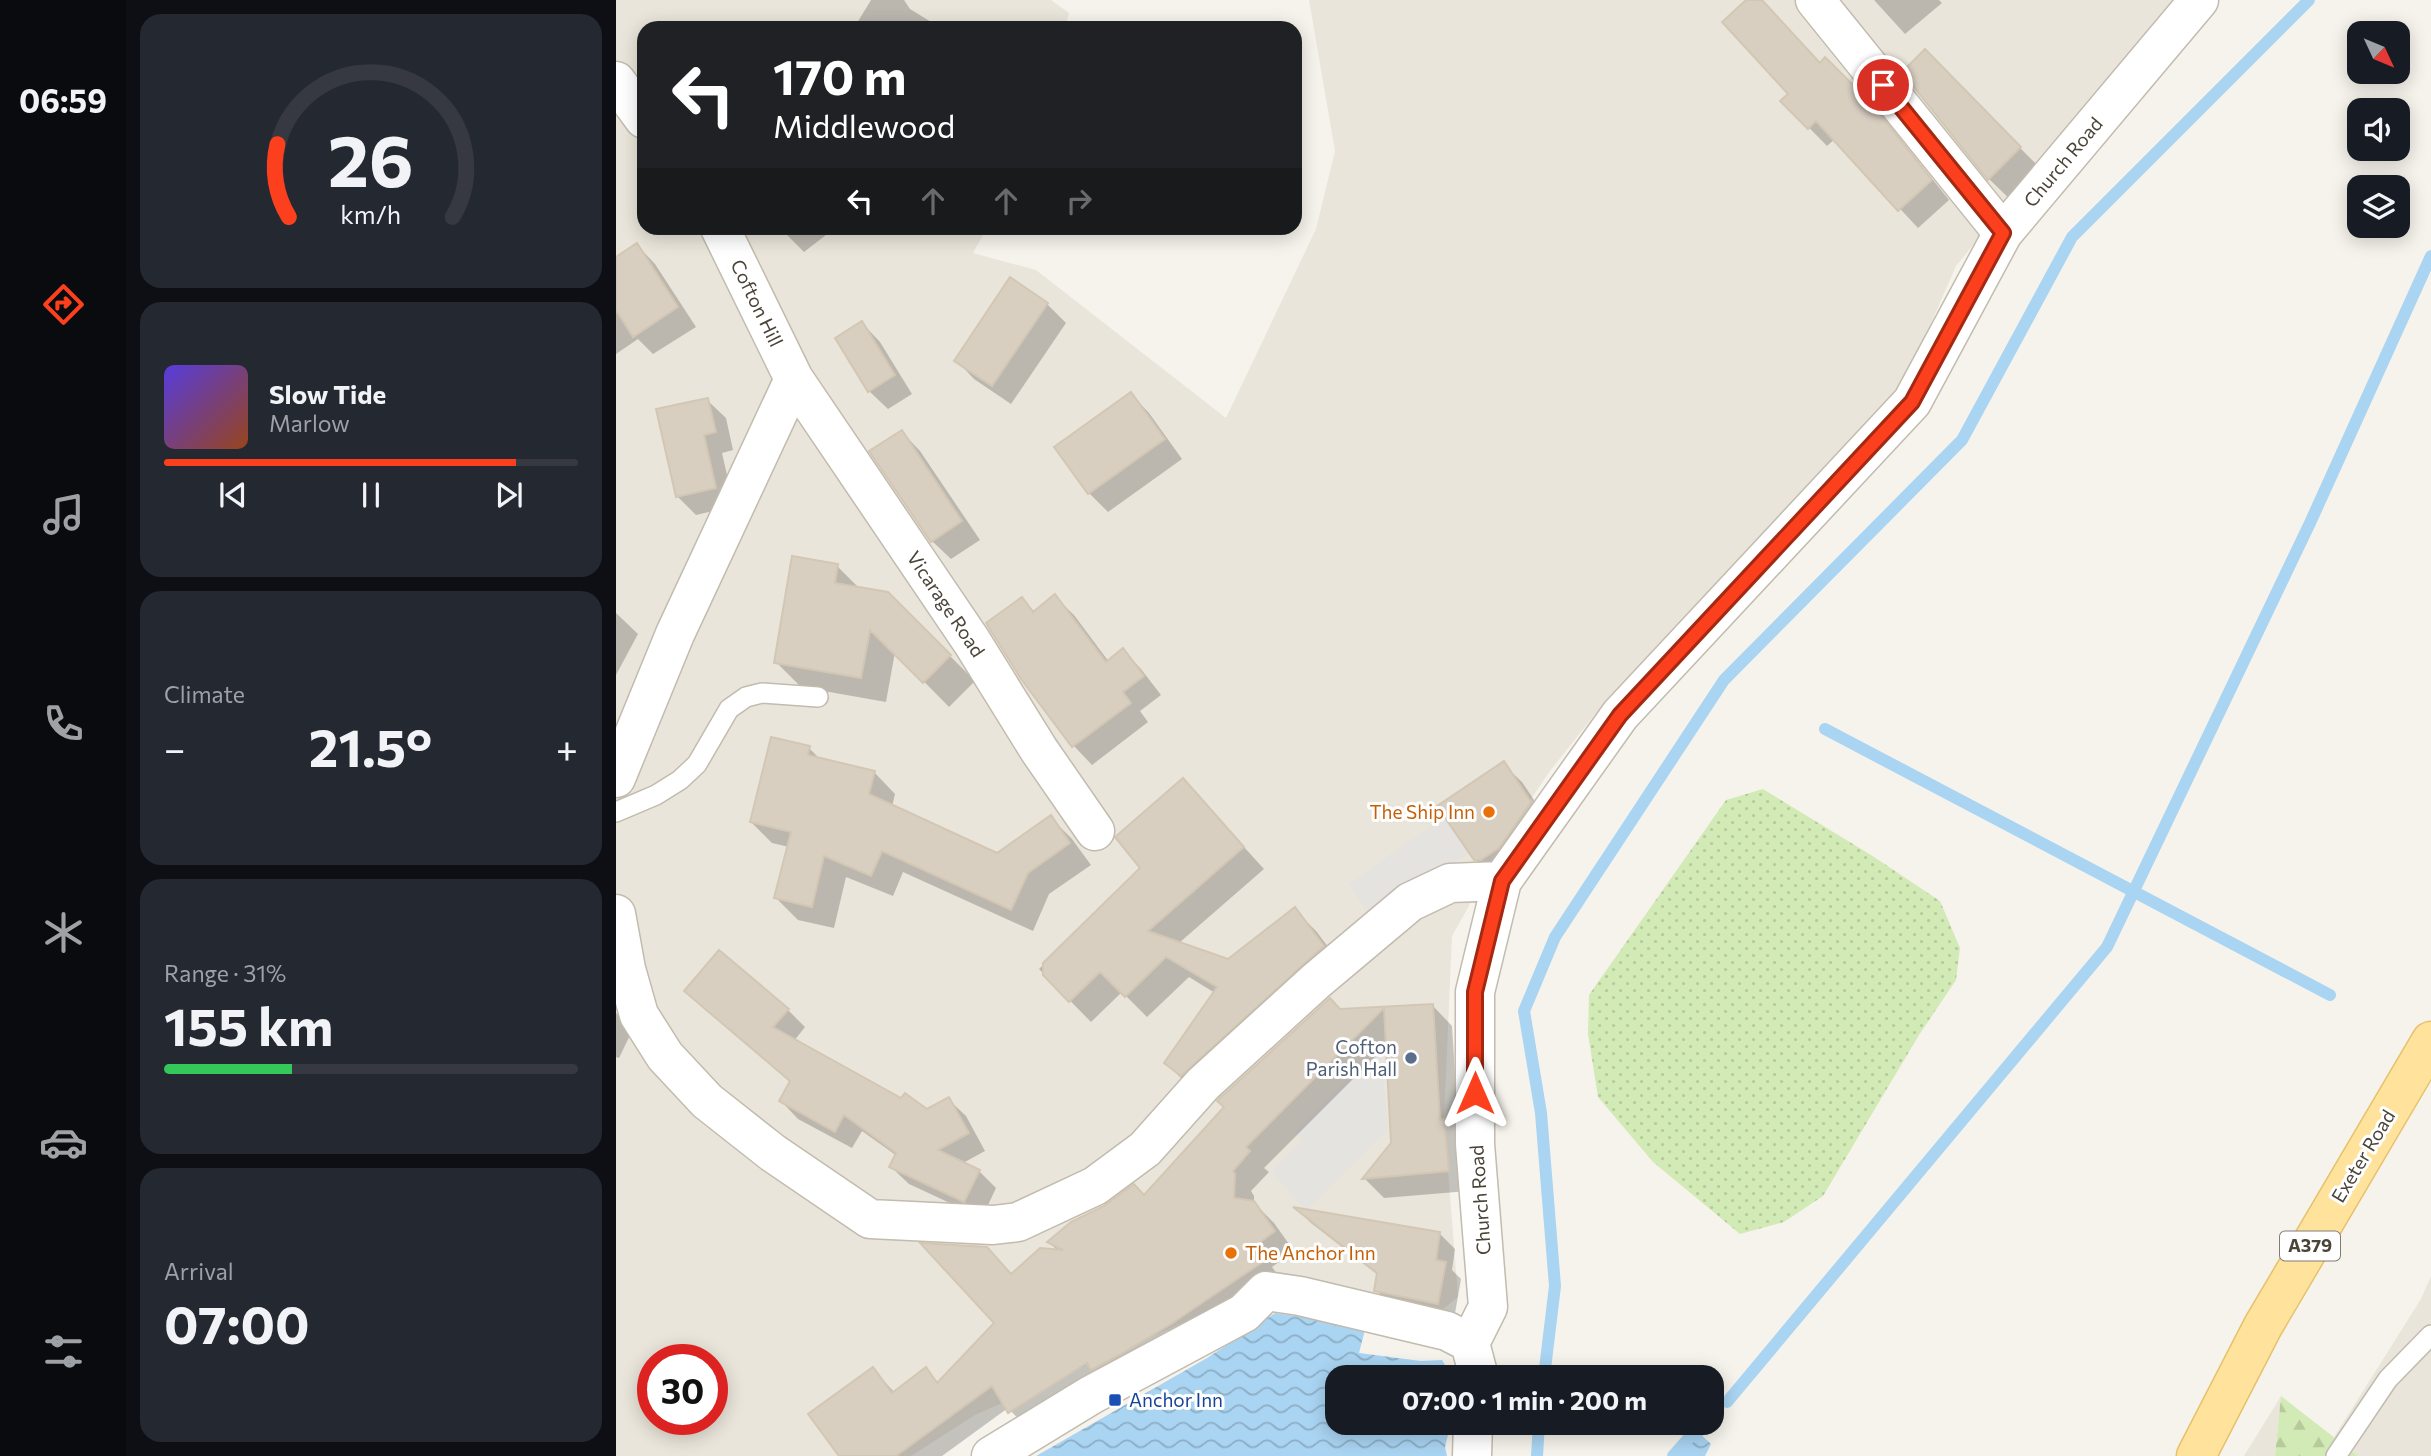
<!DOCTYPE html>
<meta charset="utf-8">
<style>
:root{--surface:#171b24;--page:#242831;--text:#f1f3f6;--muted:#9ea1a6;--line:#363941;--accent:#fc3f1d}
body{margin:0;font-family:Commissioner,sans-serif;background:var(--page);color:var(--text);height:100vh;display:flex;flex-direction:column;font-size:26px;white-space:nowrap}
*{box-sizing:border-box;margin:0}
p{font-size:23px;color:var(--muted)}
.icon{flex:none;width:38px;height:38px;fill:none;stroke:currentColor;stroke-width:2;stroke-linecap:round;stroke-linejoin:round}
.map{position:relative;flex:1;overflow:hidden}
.side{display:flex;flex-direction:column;gap:14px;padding:14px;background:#0d0f14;width:490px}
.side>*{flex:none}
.guide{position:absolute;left:21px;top:21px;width:665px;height:214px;border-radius:21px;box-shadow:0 4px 18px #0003;background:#202124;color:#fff;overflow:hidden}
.needle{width:46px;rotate:134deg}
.controls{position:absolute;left:1731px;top:21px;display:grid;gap:14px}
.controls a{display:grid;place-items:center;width:63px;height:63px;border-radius:14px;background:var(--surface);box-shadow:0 4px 18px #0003;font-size:35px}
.speed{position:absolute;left:21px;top:1344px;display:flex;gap:14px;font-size:35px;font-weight:700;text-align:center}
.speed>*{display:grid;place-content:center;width:91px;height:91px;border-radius:50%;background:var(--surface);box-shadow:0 4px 18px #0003;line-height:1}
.speed .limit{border:10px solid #d22;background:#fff;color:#111}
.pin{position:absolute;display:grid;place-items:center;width:60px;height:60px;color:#fff;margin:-30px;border:4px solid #fff;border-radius:50%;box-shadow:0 2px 7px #0007}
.me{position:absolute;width:77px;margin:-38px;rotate:0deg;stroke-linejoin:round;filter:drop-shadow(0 0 5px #0008)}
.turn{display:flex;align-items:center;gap:24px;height:147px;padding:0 21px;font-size:32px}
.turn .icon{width:91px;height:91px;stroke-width:2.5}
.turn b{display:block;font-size:49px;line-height:60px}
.lanes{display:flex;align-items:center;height:66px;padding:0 21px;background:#0003;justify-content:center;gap:35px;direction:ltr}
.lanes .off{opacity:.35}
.big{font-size:52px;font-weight:700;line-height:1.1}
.side .tile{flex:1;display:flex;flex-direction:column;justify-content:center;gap:10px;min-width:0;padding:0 24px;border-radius:21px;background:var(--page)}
.side .dial{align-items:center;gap:0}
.dial svg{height:182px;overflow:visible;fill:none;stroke:var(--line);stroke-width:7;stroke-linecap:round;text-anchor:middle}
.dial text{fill:var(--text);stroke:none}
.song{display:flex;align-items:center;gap:21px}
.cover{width:84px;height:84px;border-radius:10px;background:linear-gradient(135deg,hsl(250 70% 55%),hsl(20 70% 35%))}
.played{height:7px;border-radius:4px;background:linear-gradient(90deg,var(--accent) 85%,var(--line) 85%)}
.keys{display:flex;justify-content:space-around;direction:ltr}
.heat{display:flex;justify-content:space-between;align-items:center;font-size:38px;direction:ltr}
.charge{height:10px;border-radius:5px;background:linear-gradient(90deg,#34c759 31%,var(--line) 0)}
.trip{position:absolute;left:709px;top:1365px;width:399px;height:70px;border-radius:21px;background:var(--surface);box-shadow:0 4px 18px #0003;font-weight:700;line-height:70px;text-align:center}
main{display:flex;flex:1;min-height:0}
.tab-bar{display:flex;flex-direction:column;width:126px;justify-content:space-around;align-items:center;background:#090b0e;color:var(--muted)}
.tab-bar .icon{width:49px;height:49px}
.tab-bar .active{color:var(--accent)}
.tab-bar b{font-size:32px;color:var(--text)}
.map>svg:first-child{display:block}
.residential{fill:#eae5da;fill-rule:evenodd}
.grass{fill:url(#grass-dots)}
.forest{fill:url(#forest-firs)}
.parking{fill:#e5e3e0}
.water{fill:url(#water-waves)}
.shadow{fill:#0003}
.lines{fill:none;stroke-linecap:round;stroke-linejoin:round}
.stream{stroke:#a9d4f2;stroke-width:12}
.building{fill:#d8cfc1;stroke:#d3c7b4;stroke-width:2}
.service-casing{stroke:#c2bbae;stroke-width:22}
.minor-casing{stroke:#c2bbae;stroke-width:41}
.tertiary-casing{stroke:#c2bbae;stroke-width:41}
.primary-casing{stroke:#e6c16a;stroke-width:41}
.service{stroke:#fff;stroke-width:19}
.minor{stroke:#fff;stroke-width:38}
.tertiary{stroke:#fff;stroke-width:38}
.primary{stroke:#ffe39c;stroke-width:38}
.route-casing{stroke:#a42913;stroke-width:18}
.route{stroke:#fc3f1d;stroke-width:12}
.food-dot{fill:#e8710a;stroke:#fff;stroke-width:2.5}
.service-dot{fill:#5c6f8a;stroke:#fff;stroke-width:2.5}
.transit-dot{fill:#1a4fb4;stroke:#fff;stroke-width:2.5}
.labels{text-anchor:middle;stroke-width:6;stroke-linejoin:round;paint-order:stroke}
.shield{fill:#fff;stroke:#817c74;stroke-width:2}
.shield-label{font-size:18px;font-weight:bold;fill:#4b4439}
.street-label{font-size:19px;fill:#4b4439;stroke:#fff}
.food-label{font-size:19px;fill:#c56008;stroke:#fff;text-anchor:end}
.service-label{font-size:19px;fill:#4e5e75;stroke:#fff;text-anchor:end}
.transit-label{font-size:19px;fill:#164399;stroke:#fff;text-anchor:start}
</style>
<main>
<nav class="tab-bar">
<b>06:59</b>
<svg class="icon active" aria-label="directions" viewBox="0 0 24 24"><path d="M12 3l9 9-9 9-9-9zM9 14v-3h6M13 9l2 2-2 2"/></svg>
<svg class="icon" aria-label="music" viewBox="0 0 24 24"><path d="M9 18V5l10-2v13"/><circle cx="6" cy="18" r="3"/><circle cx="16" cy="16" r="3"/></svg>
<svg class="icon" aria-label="phone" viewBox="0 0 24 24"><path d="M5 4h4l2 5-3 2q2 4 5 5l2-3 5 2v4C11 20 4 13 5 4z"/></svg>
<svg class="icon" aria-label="climate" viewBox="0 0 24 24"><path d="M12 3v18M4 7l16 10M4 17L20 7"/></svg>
<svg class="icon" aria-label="car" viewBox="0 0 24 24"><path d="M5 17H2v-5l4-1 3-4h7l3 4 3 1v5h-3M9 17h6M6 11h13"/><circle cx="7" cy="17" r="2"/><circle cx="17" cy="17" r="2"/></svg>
<svg class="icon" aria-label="filters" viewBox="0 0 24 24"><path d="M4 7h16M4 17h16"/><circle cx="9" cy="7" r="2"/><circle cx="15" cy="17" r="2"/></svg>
</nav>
<section class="side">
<div class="tile dial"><svg viewBox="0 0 100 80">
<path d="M14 69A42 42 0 1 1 86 69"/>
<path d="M14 69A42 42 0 0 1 9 37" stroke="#fc3f1d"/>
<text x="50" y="56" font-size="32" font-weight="700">26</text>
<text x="50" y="72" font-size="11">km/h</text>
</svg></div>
<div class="tile">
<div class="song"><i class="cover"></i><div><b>Slow Tide</b><p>Marlow</p></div></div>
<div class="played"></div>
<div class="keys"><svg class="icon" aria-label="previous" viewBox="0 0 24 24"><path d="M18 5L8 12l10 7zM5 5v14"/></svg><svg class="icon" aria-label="pause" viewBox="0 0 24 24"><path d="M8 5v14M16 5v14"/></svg><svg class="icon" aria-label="next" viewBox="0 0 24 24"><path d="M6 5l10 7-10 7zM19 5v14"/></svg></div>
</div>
<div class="tile"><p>Climate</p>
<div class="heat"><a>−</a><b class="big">21.5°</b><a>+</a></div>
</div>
<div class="tile"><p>Range · 31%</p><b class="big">155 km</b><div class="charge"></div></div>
<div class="tile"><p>Arrival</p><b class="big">07:00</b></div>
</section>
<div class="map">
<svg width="1815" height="1456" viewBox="0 0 1815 1456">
<defs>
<pattern id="grass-dots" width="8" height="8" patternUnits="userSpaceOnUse" patternTransform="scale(1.75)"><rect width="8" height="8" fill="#d2eab5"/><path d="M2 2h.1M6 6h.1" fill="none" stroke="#b6ca9c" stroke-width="1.8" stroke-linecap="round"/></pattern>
<pattern id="forest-firs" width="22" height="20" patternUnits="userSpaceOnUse" patternTransform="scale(1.75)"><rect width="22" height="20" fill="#d2eab5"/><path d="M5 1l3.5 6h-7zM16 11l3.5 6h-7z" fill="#b6ca9c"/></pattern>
<pattern id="water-waves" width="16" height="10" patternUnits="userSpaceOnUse" patternTransform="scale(1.75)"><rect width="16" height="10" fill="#a9d4f2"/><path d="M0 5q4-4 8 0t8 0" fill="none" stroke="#8caec5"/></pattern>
</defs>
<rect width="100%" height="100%" fill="#f6f3ec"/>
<path class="residential" d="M0,0H435L453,13L449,28H28V228H371L357,253L420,270L610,418L700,229L719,151L693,0H1558L1340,266L1301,355L1277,403L991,699L934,771L904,815L836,936L828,1119L842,1297L820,1315L668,1278L359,1415L295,1456H0ZM37,1360H96V1419H37Z
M1815,1276V1456H1742L1718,1437L1805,1299Z
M1665,1396L1659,1456H1628Z"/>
<path class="grass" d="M1147,789L1255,855L1324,901L1344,948L1340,980L1303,1035L1207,1196L1168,1222L1124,1234L1037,1162L982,1097L972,1034L973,995L1110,800Z"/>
<path class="forest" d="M1665,1396L1742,1456H1659Z"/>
<path class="parking" d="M829,817L853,853L756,919L732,884Z
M765,1047L772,1130L690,1211L655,1171L687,1139L679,1132Z"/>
<path class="water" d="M659,1313L750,1326L743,1353L805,1361L826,1360L836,1377H721V1423H835L829,1447L831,1456H420L591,1358Z
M1080,1430L1095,1444L1089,1456H1057Z"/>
<path class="shadow" d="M255,0H288L294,9L325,28H238Z
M1133,0H1145L1205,64L1209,60L1271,122L1333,200L1302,228L1219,139L1211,146L1167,101L1174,94Z
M1258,0H1323L1326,3L1289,34Z
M1309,52L1432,176L1401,206L1373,179L1288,73Z
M164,228H219L188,252Z
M21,245L39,264L80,327L37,354L22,339L0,354V259Z
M395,279L431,304L450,323L395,404L358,379L340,360Z
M246,323L264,342L296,394L272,409L253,391Z
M515,394L533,413L566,459L492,512L473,493L440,447Z
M91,400L110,418L117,450L106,453L118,506L80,515L61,496Z
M286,432L304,451L364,540L335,559L316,541Z
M221,566L244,589L271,593L359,681L333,707L279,652L270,702L185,687L160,662Z
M439,597L458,615L493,662L507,650L525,669L545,695L524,711L532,722L476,765L458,746L406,678V599L419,612Z
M0,613L22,634L0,675Z
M193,748L205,760L258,772L279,794L276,807L381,855L434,817L456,839L475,865L433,894L417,931L287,872L277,896L230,877L218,928L182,920L160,898L173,847L156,843L135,822Z
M887,764L906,782L933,822L878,878L859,859Z
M567,780L648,869L563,943L612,961L679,910L700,931L728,968L571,1084L550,1063L599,993L573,977L531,1017L506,992L475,1022L423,969L527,868Z
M70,991L172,1010L189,1027L178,1041L286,1100L310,1111L332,1099L350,1116L369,1151L347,1163L363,1171L380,1188L366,1218L293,1184L275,1167L281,1156L246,1131L236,1148L182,1119L165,1101L175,1083Z
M817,1006L836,1026L843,1136L852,1191L768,1198L749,1179L777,1143L772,1044L648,1168L653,1172L635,1191L638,1196V1203L658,1223L678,1251L656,1267L667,1282L414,1431L392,1408L326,1456H226L257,1369L279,1393L310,1370L323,1383L381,1323L370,1248L396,1275L442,1251L433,1242L528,1197L724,1011Z
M0,1013L17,1029L3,1058L0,1057Z
M682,1210L823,1233L839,1249L836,1270L845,1279L838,1319L776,1306L760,1290L762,1275L695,1223Z"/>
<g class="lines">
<path class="stream" d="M1209,729L1714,995
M928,1377L939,1286L925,1113L908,1011L939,937L1108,680L1346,440L1456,237L1693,0
M1111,1402L1491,947L1694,523L1815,256
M921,1456L923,1423
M1057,1456L1080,1430L1081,1433L1087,1427"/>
</g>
<path class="building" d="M1130,0H1146L1204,63L1209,57L1253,101L1316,180L1282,211L1200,121L1192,129L1164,101L1172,94L1106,22Z
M1309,49L1405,147L1372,180L1286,72Z
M21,243L62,307L17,337L0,310V257Z
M394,277L432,303L376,386L338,361Z
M246,321L279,375L252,392L219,338Z
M515,392L549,439L472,494L438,447Z
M92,398L100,432L88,435L100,488L60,497L40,409Z
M286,430L346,521L315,542L253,451Z
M176,556L222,564L219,583L272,592L335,655L307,683L254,630L245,678L158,663Z
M439,594L490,662L507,648L528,676L507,692L515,703L456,747L405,679L370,623L406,597L417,612Z
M155,737L194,746L192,755L259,771L253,794L381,853L435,815L454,843L412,873L395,910L266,851L255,876L208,856L196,907L158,898L175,832L134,822Z
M888,761L915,802L883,848L865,860H858L821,806Z
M567,778L628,847L532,931L612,959L679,907L708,946L565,1076L548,1063L601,987L550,957L509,997L484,972L453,1002L427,975V963L524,868L499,837Z
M103,950L173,1009L157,1027L285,1098L289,1093L311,1109L333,1097L353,1133L322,1150L364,1170L348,1202L273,1167L280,1153L228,1115L219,1132L163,1101L174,1081L68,991Z
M714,998L724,1009L817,1004L824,1120L828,1119L833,1171L746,1179L775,1143L768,1008L630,1147L634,1151L617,1171L619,1174L618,1198L638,1201L659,1231L638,1247L648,1261L552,1326L503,1355L475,1370L471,1363L392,1413L376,1386L280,1456H223L192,1414L257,1367L276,1393L310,1367L321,1383L378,1323L304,1243L371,1247L395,1274L424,1248L447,1250L431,1242L455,1222L488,1206L518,1184L528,1195L608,1107L601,1101L603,1099Z
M677,1207L824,1232L820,1260L830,1262L822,1304L758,1291L761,1273Z"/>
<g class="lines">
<g class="service-casing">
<path id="service" d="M0,812L40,795L64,780L81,764L113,709L130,697L146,693L202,697
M1720,1456L1772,1379L1815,1335"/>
</g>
<g class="minor-casing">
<path id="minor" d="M1199,0L1387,233
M0,81L28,119
M104,228L178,379L356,642L423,750L479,831
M0,778L59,634L178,379
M0,914L10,969L23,1015L49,1056L91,1101L157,1153L254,1219L377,1225L402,1222L479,1186L529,1149L587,1084L700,981L794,902L834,883L886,881
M854,1343L872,1307L859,1144V992L886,881L1004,715L1296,402L1387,233L1583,0"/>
</g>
<g class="tertiary-casing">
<path id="tertiary" d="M375,1456L475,1395L628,1313L650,1291L684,1296L831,1331L854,1343L863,1377
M856,1456L857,1423"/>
</g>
<g class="primary-casing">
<path id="primary" d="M1580,1456L1647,1326L1815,1041"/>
</g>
<use href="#service" class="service"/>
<use href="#minor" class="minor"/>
<use href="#tertiary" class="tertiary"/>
<use href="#primary" class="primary"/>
</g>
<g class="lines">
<g class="route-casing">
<path id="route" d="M859,1093V992L886,881L1004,715L1296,402L1387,233L1267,85"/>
</g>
<use href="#route" class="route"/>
</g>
<g class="food-dot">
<circle cx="873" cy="812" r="7"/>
<circle cx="615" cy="1253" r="7"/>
</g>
<circle class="service-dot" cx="795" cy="1058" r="7"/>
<rect class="transit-dot" x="492" y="1393" width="14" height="14" rx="3.5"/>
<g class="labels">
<rect class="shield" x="1664" y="1231.5" width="60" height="29" rx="5"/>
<g class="shield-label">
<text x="1694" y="1252">A379</text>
</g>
<g class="street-label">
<text transform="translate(1447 162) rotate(-50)" y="7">Church Road</text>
<text transform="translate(141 303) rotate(64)" y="7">Cofton Hill</text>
<text transform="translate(330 604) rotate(56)" y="7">Vicarage Road</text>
<text transform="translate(1747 1156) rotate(-59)" y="7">Exeter Road</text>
<text transform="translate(864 1200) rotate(-94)" y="7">Church Road</text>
</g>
<g class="food-label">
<text x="859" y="819">The Ship Inn</text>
<text x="629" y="1260" text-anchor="start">The Anchor Inn</text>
</g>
<g class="service-label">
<text x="781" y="1054">Cofton<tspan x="781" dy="22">Parish Hall</tspan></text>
</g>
<g class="transit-label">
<text x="513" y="1407">Anchor Inn</text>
</g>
</g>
</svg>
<div class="controls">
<a><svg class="needle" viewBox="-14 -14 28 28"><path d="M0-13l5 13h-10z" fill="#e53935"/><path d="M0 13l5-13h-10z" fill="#9ea1a6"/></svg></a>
<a><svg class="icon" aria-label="sound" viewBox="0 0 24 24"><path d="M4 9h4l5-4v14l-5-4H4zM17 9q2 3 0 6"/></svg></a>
<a><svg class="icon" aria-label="layers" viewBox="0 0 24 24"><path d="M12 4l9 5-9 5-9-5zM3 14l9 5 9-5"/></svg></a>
</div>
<div class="speed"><div class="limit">30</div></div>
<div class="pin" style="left:1267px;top:85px;background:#d93025"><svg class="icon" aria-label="arrive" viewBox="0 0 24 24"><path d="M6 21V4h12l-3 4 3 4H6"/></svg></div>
<svg class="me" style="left:859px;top:1093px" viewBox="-20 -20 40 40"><path d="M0-17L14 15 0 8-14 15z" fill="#fc3f1d" stroke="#fff" stroke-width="4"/></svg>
<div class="trip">07:00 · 1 min · 200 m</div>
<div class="guide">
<div class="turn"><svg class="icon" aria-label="left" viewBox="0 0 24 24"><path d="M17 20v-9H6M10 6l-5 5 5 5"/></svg><div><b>170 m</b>Middlewood</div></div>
<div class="lanes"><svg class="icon" aria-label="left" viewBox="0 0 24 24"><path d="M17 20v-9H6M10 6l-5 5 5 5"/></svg><svg class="icon off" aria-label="ahead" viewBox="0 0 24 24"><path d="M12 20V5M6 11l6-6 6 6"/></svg><svg class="icon off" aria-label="ahead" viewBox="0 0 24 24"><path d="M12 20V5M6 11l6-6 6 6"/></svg><svg class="icon off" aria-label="right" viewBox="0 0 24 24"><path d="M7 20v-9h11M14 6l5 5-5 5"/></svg></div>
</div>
</div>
</main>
